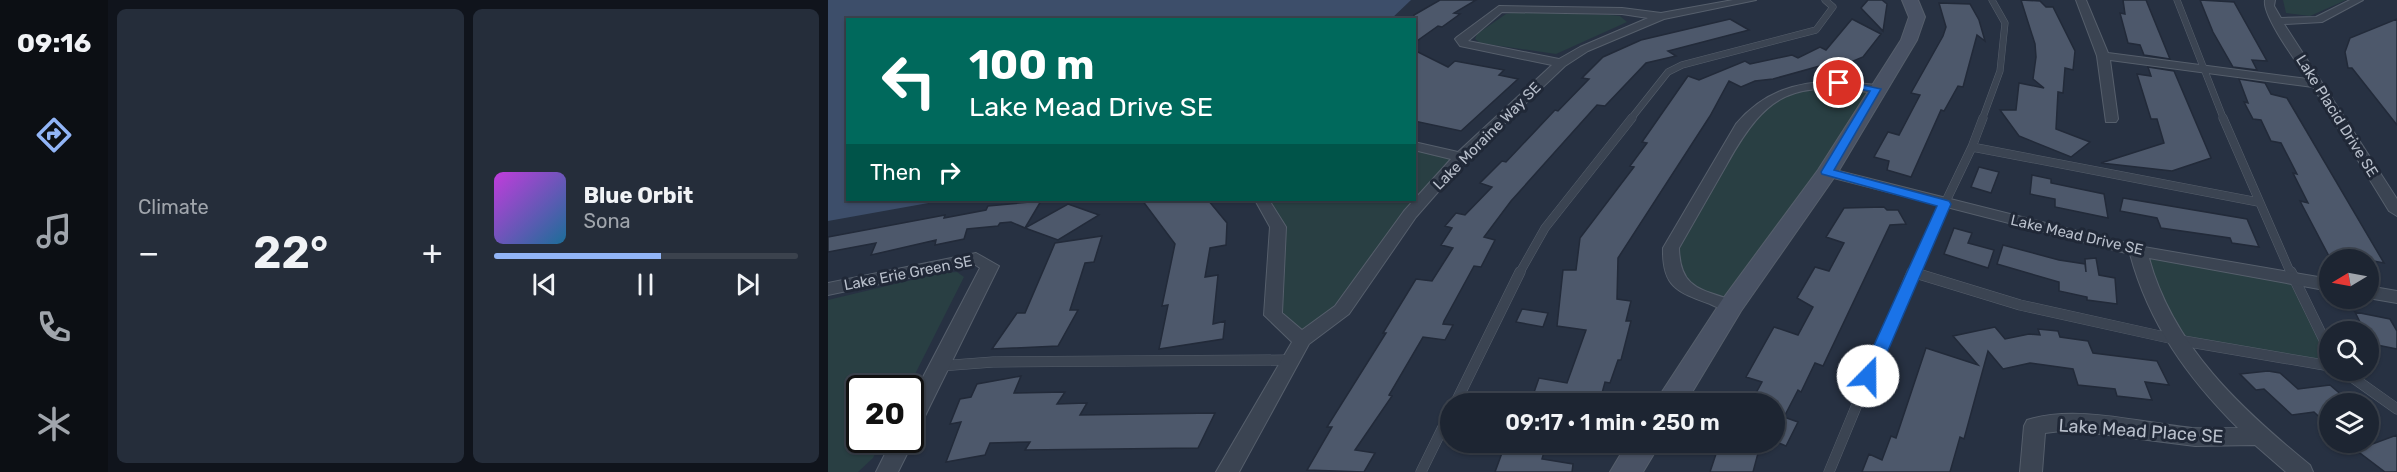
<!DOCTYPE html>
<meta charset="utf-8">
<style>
:root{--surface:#1d2532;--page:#252d3a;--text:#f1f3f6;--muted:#a0a5ac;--line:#3b424d;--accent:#92b5f7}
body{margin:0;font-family:Rubik,sans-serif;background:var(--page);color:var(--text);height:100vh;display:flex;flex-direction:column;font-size:22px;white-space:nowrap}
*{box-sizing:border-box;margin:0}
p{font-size:20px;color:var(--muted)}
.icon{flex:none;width:33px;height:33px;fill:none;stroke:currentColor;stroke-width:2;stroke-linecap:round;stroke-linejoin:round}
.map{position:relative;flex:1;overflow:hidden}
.sheet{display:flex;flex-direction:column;gap:9px;padding:9px;background:#10141c;width:720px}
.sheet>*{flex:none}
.hud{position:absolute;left:18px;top:18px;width:570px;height:183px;border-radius:0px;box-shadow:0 2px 4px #0004,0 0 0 2px var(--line);background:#00695c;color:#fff;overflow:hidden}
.needle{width:39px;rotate:260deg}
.controls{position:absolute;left:1491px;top:249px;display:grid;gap:12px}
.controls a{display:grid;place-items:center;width:60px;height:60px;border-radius:50%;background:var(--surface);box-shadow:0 2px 4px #0004,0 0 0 2px var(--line);font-size:30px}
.speed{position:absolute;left:18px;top:375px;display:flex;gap:12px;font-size:30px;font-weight:700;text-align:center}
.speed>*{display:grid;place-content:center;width:78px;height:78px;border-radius:50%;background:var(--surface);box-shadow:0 2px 4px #0004,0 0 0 2px var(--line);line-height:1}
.speed .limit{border:3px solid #111;border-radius:9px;background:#fff;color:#111}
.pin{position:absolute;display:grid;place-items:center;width:51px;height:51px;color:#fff;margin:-26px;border:3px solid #fff;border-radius:50%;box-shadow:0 2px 6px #0007}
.me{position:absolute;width:66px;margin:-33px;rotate:22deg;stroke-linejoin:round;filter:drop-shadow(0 0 4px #0008)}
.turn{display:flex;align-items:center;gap:21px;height:126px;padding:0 24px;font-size:27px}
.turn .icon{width:78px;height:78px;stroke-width:2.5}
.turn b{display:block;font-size:42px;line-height:51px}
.then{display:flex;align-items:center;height:57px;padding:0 24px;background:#0003;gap:12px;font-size:22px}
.big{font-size:45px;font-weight:600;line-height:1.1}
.sheet .tile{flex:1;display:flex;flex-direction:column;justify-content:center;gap:9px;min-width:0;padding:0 21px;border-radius:9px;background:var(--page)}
.song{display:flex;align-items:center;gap:18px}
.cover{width:72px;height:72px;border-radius:9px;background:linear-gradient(135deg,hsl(290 70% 55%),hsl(200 70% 35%))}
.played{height:6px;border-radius:3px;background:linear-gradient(90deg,var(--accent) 55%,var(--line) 55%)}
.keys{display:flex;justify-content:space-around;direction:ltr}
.heat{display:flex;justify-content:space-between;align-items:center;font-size:33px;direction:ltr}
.sheet .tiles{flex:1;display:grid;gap:9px;grid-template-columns:repeat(2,1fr)}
.trip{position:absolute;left:612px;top:393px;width:345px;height:60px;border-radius:30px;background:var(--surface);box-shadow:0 2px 4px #0004,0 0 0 2px var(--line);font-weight:600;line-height:60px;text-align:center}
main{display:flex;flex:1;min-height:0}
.tabs{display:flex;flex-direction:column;width:108px;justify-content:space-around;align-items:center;background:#0c0f14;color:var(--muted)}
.tabs .icon{width:42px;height:42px}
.tabs .active{color:var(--accent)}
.tabs b{font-size:27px;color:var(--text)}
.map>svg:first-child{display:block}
.green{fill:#293f43}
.water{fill:#3d4e6a}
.building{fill:#4d586b;stroke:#222a39;stroke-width:1.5}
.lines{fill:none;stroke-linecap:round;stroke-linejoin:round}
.lane-far2-casing{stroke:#565f6c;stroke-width:7}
.lane-far1-casing{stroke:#565f6c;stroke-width:9}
.lane-casing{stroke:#565f6c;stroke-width:11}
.street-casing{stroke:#565f6c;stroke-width:2}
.secondary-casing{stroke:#565f6c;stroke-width:2}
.lane-far2{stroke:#3b4452;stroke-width:6}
.lane-far1{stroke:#3b4452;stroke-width:8}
.lane{stroke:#3b4452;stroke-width:10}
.street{fill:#3b4452;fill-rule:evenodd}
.secondary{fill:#495264;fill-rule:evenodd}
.route{fill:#1a73e8;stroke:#114b97;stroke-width:1.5}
.labels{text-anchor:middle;stroke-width:6;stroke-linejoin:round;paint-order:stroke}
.street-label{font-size:15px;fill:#b8bfcb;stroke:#202837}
.near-street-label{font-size:18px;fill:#b8bfcb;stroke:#202837}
</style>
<main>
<nav class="tabs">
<b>09:16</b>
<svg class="icon active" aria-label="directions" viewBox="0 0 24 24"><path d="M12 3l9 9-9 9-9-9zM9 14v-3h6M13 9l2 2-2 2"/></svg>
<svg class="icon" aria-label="music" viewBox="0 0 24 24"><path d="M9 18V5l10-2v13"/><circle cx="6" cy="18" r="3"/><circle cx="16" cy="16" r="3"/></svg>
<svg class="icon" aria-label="phone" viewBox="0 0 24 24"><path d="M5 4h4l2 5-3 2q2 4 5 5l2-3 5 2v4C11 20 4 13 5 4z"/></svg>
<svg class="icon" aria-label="climate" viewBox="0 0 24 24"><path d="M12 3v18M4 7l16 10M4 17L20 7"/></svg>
</nav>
<section class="sheet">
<div class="tiles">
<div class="tile"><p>Climate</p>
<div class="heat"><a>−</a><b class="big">22°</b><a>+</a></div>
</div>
<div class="tile">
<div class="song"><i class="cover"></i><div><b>Blue Orbit</b><p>Sona</p></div></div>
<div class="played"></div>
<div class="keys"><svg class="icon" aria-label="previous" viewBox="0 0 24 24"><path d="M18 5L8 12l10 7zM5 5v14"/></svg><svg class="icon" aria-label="pause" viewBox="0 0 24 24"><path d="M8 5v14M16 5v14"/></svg><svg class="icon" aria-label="next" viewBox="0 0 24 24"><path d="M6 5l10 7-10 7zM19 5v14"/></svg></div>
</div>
</div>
</section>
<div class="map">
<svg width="1569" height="472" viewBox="0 0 1569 472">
<rect width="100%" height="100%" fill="#273142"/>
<path class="green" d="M1455,0H1518L1482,16L1458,13Z
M690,12L782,15L792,16L799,22L728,54L652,43L647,39L649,34L678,14Z
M986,84L1048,89L903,306L854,287L843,248L924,111Z
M587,146L633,157L514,310L474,340L445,315L450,227L434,200H586Z
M1310,251L1464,278L1501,352V366L1350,340Z
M129,272L136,277L80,388H32V440H54L45,458L30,472H0V300L113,273Z"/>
<path class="water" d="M0,0H583L562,20H20V200H117L0,221Z"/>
<path class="building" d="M612,0H648L626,13L632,14L614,27L610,26L586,43V15Z
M1040,0H1054L1059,4L1055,31L1033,8Z
M1193,0L1212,1L1218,7H1225L1247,51L1245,70L1237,68L1235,93L1230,92L1228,129L1262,142L1243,157L1191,136L1172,110H1188L1191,83L1216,88L1205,79L1208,57L1207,44Z
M1295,0H1318L1342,59L1316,55L1312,45L1300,43L1292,13L1297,14Z
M1372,0L1406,2L1439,61L1424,60L1429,70L1405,67L1385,32Z
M1111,3L1142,4L1151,20L1157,41L1149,35L1135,87L1130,86L1116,111L1113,110L1083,177L1059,170L1061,161L1046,157L1060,132L1071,135L1092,95L1083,93L1115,36L1118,27Z
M902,19L921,30L840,51L848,56L818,63L777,106L769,105L683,201L656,237L667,240L653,267L646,266L616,321L615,324L625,325L617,340L595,337L561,395L564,396L527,450L547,453L536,472L479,470L504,427H499L558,333H555L588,279L604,281L625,248L613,245L624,228L617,226L628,213L637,215L664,187L652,183L674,161L678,162L727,110L730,111L761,79L754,78L775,57L813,40Z
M1024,19L1053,34L1035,57L1016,65L1006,62L945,79L927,81L913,87L901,81L882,116L790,258L789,299L803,301L798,321H803L793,360H790L782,383L777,382L771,404H702L711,378L739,383L758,330L729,326L735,270H748L752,238L806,167L802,166L819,143L814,142L860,76L871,80L917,61L922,64L964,55L970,58L992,47L998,50Z
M1569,19V125L1524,68H1520L1517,52L1522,38Z
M586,50L620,67L627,61L676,70L671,75L690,79L633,131L586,121Z
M1320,67L1346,71L1383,158L1344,171L1273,163L1336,143L1329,119H1323L1309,74L1323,76Z
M1411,79L1437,83L1443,94L1459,98L1556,263L1540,260H1503L1472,201L1480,203L1465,173L1469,174L1453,143L1443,141L1433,120L1425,119L1416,102L1420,103Z
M1151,167L1171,172L1163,193L1143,187Z
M1204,175L1223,179V183L1276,194L1280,218L1227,207V199L1202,194Z
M1295,198L1419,219L1431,247L1404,243L1402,238L1333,228L1329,218L1292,211Z
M314,200H380L399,223L398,245L382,248L377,277L390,275L385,324L397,321L395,339L331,349L340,305L334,306L347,244Z
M213,201L197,228L183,222L172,223L170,226L139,229L136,239L107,245L108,240L43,255L48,243L0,252V237L117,215L116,218L158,210L160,206Z
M240,204L271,215L230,240L197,228Z
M1056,207L1059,210H1070L1078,224L1062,225L995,366L987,363L973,392L970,390L956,417L970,422L958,446L946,441V404H922L934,382L918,377L946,327L970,335L985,307L969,298L987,267L1001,271L1016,243L998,237L1016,208Z
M1126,228L1144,233L1140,243L1166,250L1160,268L1116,254Z
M274,236L266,262L257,263L242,310H250L230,346L164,349L189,313H197L227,243Z
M1175,245L1231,260L1257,264L1258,272L1257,259L1268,258L1271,275L1287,278L1289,304L1259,300V297L1231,291V282L1169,264Z
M694,309L720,313L715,327L688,322Z
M1527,312L1562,319L1569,331V349L1544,344L1540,332H1537Z
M1167,327L1177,339L1201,334L1212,335L1210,329L1230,331L1232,337L1260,341L1265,353L1329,361L1341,385L1317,382L1324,400L1289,396L1287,389L1250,385L1245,369L1202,363L1175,369L1160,351L1136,439L1132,437L1122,472H1034L1041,454L1054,460L1063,436L1068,438L1098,348L1150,365L1125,336Z
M1440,371L1452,373L1470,389L1502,385L1524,404H1502V427L1486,412L1464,415L1436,389L1428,390L1412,374Z
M193,376L186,393L237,392L229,404L259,403L252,415L387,413L370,448L197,450L202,442L162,443L157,455L118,462L133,422L122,424L132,399L143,397L149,384Z
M1569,435V472H1557L1528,450Z
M678,442H719L714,459L745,464L744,472H667Z
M892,442H933L925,472H882Z"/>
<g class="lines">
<g class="lane-far2-casing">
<path id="lane-far2" d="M1349,0L1396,120
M802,120L840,72L854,65L988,30L1005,7L997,0
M1154,120L1172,71L1177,23L1164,0"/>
</g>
<g class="lane-far1-casing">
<path id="lane-far1" d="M1395,118L1463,274
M1144,147L1430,202
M1084,272L1089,274
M691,274L717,228L804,118
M1083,274L1144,147L1155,118"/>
</g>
<g class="lane-casing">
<path id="lane" d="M1084,272L1192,305L1350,340L1502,366
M1463,272L1502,352
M112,366L165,362L462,360
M1514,370L1569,409
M627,404L692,272
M593,472L622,413
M1001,472L1084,272"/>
</g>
<g class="street-casing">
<path id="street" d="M905,0H928L836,19L760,51L737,66L638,160L588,217L521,314L481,344L411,472H388L464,342L436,315L442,227L427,200H441L458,227L454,313L474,330L507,306L576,211L623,159L586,150V142L630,152L724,65L632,46L627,39L629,37L671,6L794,8L833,13ZM674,12L794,14L820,18L752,47L731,59L640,41Z
M1248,0H1258L1280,53L1480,79C1470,64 1434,16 1437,0H1447L1446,6L1453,18L1488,17L1522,0H1535L1494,22L1456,24L1569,199V216L1561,211L1485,87L1282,60L1290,119L1288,122H1278L1269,56Z
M1010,81L1048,85L1054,89L1048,93C965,81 940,91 899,164C883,192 867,220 851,248C852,291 875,289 909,302L912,306L909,310C899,313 891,308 882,304C849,292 834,287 835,248L908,124C936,91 968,82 1010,81Z
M999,168L1310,246L1502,279V291L1321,258C1345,346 1413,409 1482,465L1485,472H1458L1427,445L1367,446L1241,430L1217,433L1214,472H1192L1196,426L1199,420C1248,404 1314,423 1364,428C1379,429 1395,428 1410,428C1359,377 1321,324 1302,254L994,175L992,172L994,169Z
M148,253L171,266L93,424L90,430L82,432V402L152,268L146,264L0,295V283Z
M1540,286L1569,291V303L1540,298Z
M82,434L86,440L70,472H48L64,440H82Z"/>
</g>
<g class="secondary-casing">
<path id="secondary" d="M1074,0H1090L1097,17L1089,40L1010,172L913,311L857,404H826L894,300L990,170L1073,40L1081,17Z
M800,442H833L815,472H782Z"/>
</g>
<use href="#lane-far2" class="lane-far2"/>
<use href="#lane-far1" class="lane-far1"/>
<use href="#lane" class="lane"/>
<use href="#street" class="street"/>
<use href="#secondary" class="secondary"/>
</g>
<path class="route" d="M1011,80L1053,89L1006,170L1121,201L1123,204L1049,376L1040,382L1032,376L1109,206L994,174L993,172L1042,91L1007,85L1005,83Z"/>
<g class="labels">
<g class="street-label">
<text transform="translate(1509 116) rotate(58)" y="5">Lake Placid Drive SE</text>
<text transform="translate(659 136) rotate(-45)" y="5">Lake Moraine Way SE</text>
<text transform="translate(1249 235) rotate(13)" y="5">Lake Mead Drive SE</text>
<text transform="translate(80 273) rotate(-11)" y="5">Lake Erie Green SE</text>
</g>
<g class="near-street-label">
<text transform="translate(1313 431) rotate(4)" y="6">Lake Mead Place SE</text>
</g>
</g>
</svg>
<div class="controls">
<a><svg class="needle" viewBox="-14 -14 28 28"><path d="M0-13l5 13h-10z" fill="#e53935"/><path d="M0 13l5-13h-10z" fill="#a0a5ac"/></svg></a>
<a><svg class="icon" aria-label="search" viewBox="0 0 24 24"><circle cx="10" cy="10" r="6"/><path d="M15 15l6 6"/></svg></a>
<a><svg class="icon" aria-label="layers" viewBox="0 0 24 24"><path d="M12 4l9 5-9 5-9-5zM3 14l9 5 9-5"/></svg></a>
</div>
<div class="speed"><div class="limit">20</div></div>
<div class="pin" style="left:1011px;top:83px;background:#d93025"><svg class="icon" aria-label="arrive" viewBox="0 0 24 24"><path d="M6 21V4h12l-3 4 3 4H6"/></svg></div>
<svg class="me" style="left:1040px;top:376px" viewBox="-20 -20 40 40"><circle r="19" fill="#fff"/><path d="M0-13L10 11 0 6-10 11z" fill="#1a73e8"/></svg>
<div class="trip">09:17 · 1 min · 250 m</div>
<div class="hud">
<div class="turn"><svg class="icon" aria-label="left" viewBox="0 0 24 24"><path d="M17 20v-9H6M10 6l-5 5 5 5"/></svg><div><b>100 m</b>Lake Mead Drive SE</div></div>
<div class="then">Then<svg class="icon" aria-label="right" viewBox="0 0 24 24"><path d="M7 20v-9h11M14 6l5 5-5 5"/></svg></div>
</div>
</div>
</main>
